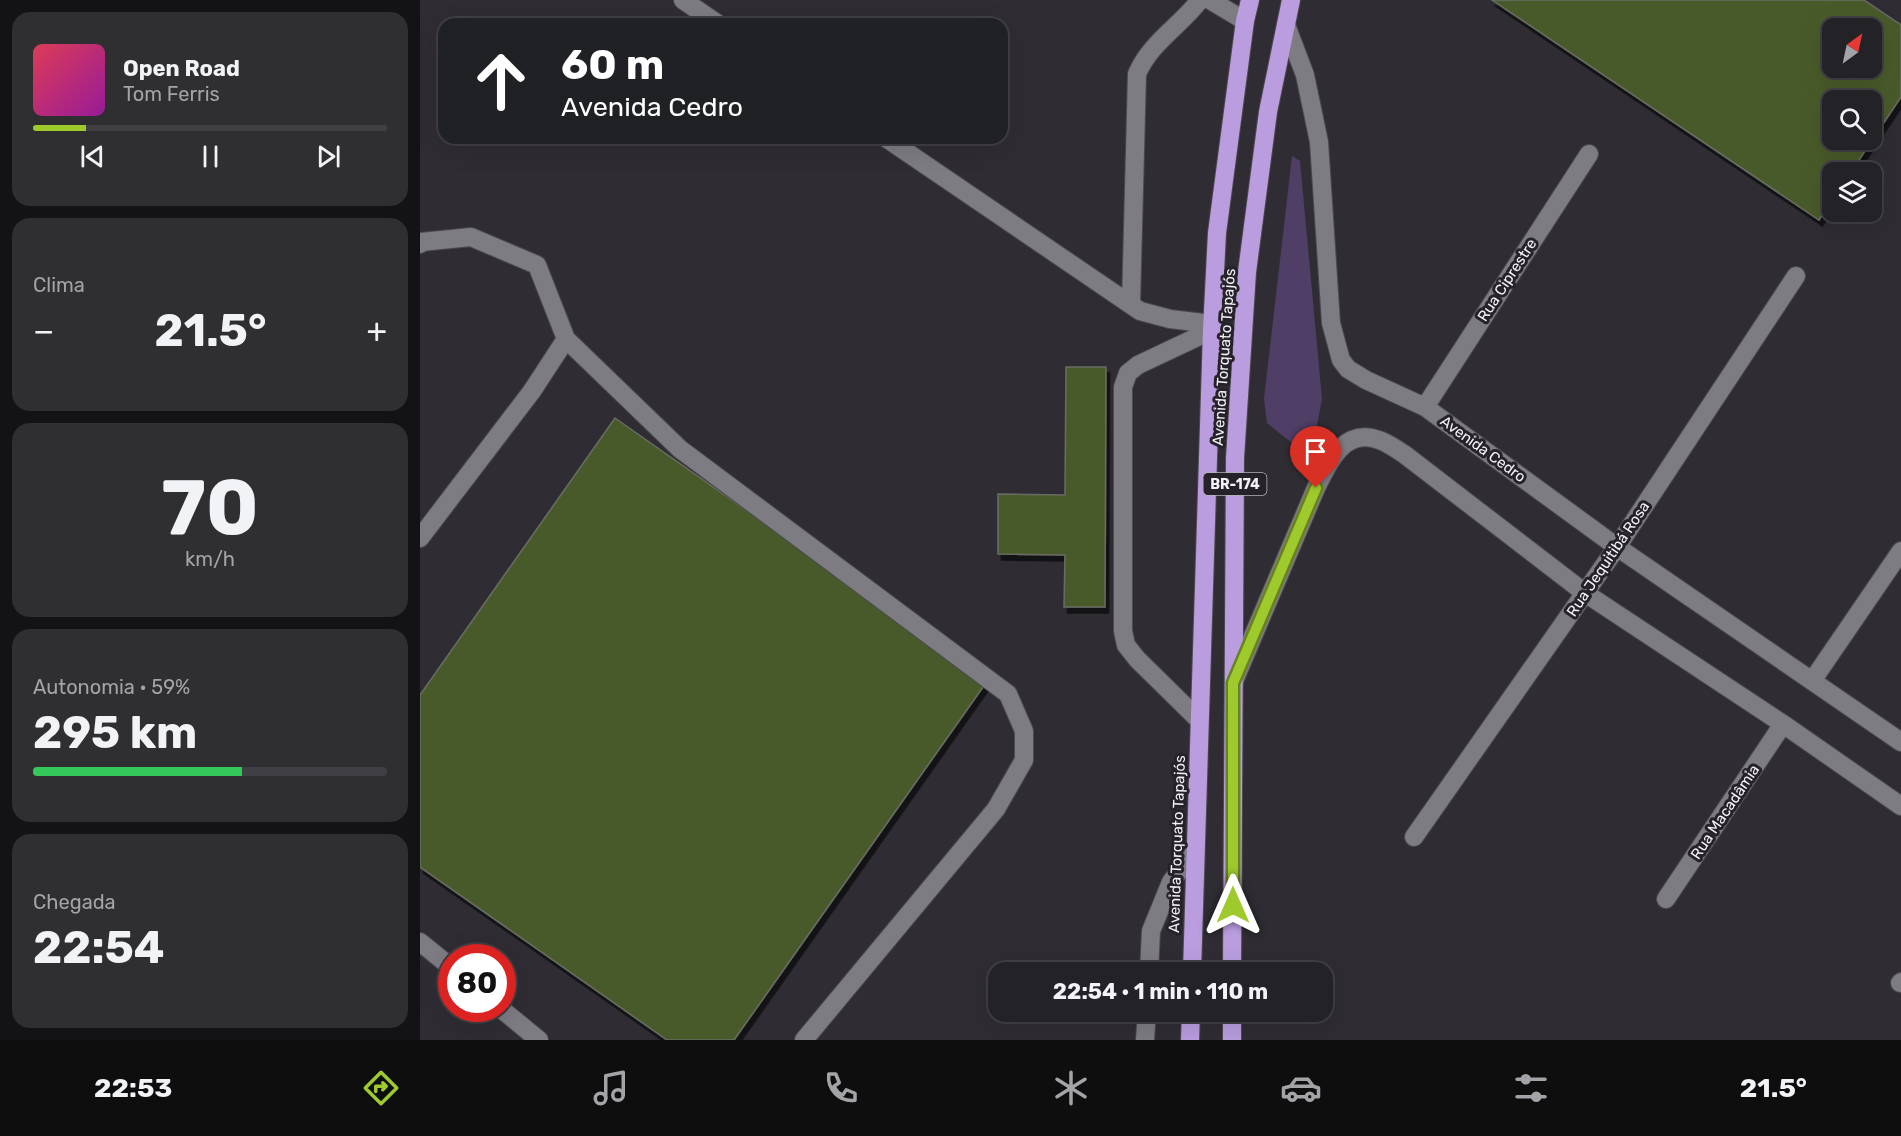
<!DOCTYPE html>
<html lang="pt">
<meta charset="utf-8">
<style>
:root{--surface:#232226;--page:#2f2f32;--text:#f1f3f6;--muted:#a3a4a7;--line:#403f43;--accent:#9eca2e}
body{margin:0;font-family:Rubik,sans-serif;background:var(--page);color:var(--text);height:100vh;display:flex;flex-direction:column;font-size:22px;white-space:nowrap}
*{box-sizing:border-box;margin:0}
p{font-size:20px;color:var(--muted)}
.icon{flex:none;width:33px;height:33px;fill:none;stroke:currentColor;stroke-width:2;stroke-linecap:round;stroke-linejoin:round}
.map{position:relative;flex:1;overflow:hidden}
.drawer{display:flex;flex-direction:column;gap:12px;padding:12px;background:#131315;width:420px}
.drawer>*{flex:none}
.guide{position:absolute;left:18px;top:18px;width:570px;height:126px;border-radius:18px;box-shadow:0 6px 24px #0002,0 0 0 2px var(--line);background:#202124;color:#fff;overflow:hidden}
.needle{width:39px;rotate:33deg}
.controls{position:absolute;left:1402px;top:18px;display:grid;gap:12px}
.controls a{display:grid;place-items:center;width:60px;height:60px;border-radius:12px;background:var(--surface);box-shadow:0 6px 24px #0002,0 0 0 2px var(--line);font-size:30px}
.speed{position:absolute;left:18px;top:944px;display:flex;gap:12px;font-size:30px;font-weight:700;text-align:center}
.speed>*{display:grid;place-content:center;width:78px;height:78px;border-radius:50%;background:var(--surface);box-shadow:0 6px 24px #0002,0 0 0 2px var(--line);line-height:1}
.speed .limit{border:9px solid #d22;background:#fff;color:#111}
.pin{position:absolute;display:grid;place-items:center;width:51px;height:51px;color:#fff;margin:-62px -26px;border-radius:50% 50% 50% 0;rotate:-45deg;box-shadow:0 0 6px #0007}
.pin .icon{rotate:45deg}
.me{position:absolute;width:66px;margin:-33px;rotate:0deg;stroke-linejoin:round;filter:drop-shadow(0 0 4px #0008)}
.turn{display:flex;align-items:center;gap:21px;height:126px;padding:0 24px;font-size:27px}
.turn .icon{width:78px;height:78px;stroke-width:2.5}
.turn b{display:block;font-size:42px;line-height:51px}
.big{font-size:45px;font-weight:700;line-height:1.1}
.drawer .widget{flex:1;display:flex;flex-direction:column;justify-content:center;gap:9px;min-width:0;padding:0 21px;border-radius:18px;background:var(--page)}
.drawer .dial{align-items:center;gap:0}
.dial b{font-size:78px;line-height:1}
.song{display:flex;align-items:center;gap:18px}
.cover{width:72px;height:72px;border-radius:9px;background:linear-gradient(135deg,hsl(350 70% 55%),hsl(300 70% 35%))}
.played{height:6px;border-radius:3px;background:linear-gradient(90deg,var(--accent) 15%,var(--line) 15%)}
.keys{display:flex;justify-content:space-around;direction:ltr}
.heat{display:flex;justify-content:space-between;align-items:center;font-size:33px;direction:ltr}
.charge{height:9px;border-radius:4px;background:linear-gradient(90deg,#34c759 59%,var(--line) 0)}
.trip{position:absolute;left:568px;top:962px;width:345px;height:60px;border-radius:18px;background:var(--surface);box-shadow:0 6px 24px #0002,0 0 0 2px var(--line);font-weight:700;line-height:60px;text-align:center}
.menu{display:flex;height:96px;justify-content:space-around;align-items:center;background:#0e0e0f;color:var(--muted)}
.menu .icon{width:42px;height:42px}
.menu .current{color:var(--accent)}
.menu b{font-size:27px;color:var(--text)}
main{display:flex;flex:1;min-height:0}
.map>svg:first-child{display:block}
.green{fill:#4f3e65}
.building{fill:#4a5a29;stroke:#696c65;stroke-width:1.5;fill-rule:evenodd;filter:url(#shadow)}
.lines{fill:none;stroke-linecap:round;stroke-linejoin:round}
.minor-casing{stroke:#4c4a4f;stroke-width:20}
.highway-casing{stroke:#4c4a4f;stroke-width:20}
.minor{stroke:#7e7c83;stroke-width:18}
.highway{stroke:#b99ddf;stroke-width:18}
.route-casing{stroke:#67831e;stroke-width:15}
.route{stroke:#9eca2e;stroke-width:10}
.labels{text-anchor:middle;stroke-width:6;stroke-linejoin:round;paint-order:stroke}
.shield{fill:#252329;stroke:#b5b3b8;stroke-width:1.5}
.shield-label{font-size:14px;font-weight:bold;fill:#f3f1f5}
.street-label{font-size:15px;fill:#f3f1f5;stroke:#252329}
</style>
<main>
<section class="drawer">
<div class="widget">
<div class="song"><i class="cover"></i><div><b>Open Road</b><p>Tom Ferris</p></div></div>
<div class="played"></div>
<div class="keys"><svg class="icon" aria-label="previous" viewBox="0 0 24 24"><path d="M18 5L8 12l10 7zM5 5v14"/></svg><svg class="icon" aria-label="pause" viewBox="0 0 24 24"><path d="M8 5v14M16 5v14"/></svg><svg class="icon" aria-label="next" viewBox="0 0 24 24"><path d="M6 5l10 7-10 7zM19 5v14"/></svg></div>
</div>
<div class="widget"><p>Clima</p>
<div class="heat"><a>−</a><b class="big">21.5°</b><a>+</a></div>
</div>
<div class="widget dial"><b>70</b><p>km/h</p></div>
<div class="widget"><p>Autonomia · 59%</p><b class="big">295 km</b><div class="charge"></div></div>
<div class="widget"><p>Chegada</p><b class="big">22:54</b></div>
</section>
<div class="map">
<svg width="1481" height="1040" viewBox="0 0 1481 1040">
<defs>
<filter id="shadow"><feDropShadow dx="3.5" dy="6" stdDeviation="0" flood-color="#0009"/></filter>
</defs>
<rect width="100%" height="100%" fill="#2f2d33"/>
<path class="green" d="M872,156L880,161L902,399L891,458L847,423L844,399Z"/>
<path class="building" d="M1072,0H1444L1481,25V97L1431,172H1413V199L1399,220ZM1413,28H1452V68H1413ZM1413,100H1452V140H1413Z
M646,367H686L685,607H644L645,555L578,554V494L645,495Z
M195,418L568,680L314,1040H247L0,867V695Z"/>
<g class="lines">
<g class="minor-casing">
<path id="minor" d="M263,0L298,24
M790,0L825,21
M866,25L885,75L899,142L911,323L921,360L928,369L946,380L1005,407L1197,547L1481,742
M466,138L720,311L750,319L792,324
M0,244L1,242L51,237L117,265L146,339L260,449L588,694L604,731V760L576,809L384,1040
M711,304L717,74C730,43 760,26 780,0
M1005,407L1169,154
M0,538L112,391L146,339
M814,681L896,488C909,462 924,427 959,440C968,443 976,449 984,454L1165,593L1363,724L1481,806
M1392,681L1481,551
M779,720L717,659L706,645L703,631V387L708,373L718,365L792,330
M994,837L1197,547L1376,276
M1246,899L1363,724
M0,942L32,968
M729,972L731,931L751,882L775,850
M1480,983L1481,982
M80,1008L119,1040
M725,1040L727,1011"/>
</g>
<g class="highway-casing">
<path id="highway" d="M772,972L792,330L797,233L825,21L830,0
M812,972L815,458L827,272L848,112L871,0
M770,1040L771,1011
M812,1040V1011"/>
</g>
<use href="#minor" class="minor"/>
<use href="#highway" class="highway"/>
</g>
<g class="lines">
<g class="route-casing">
<path id="route" d="M813,905V683L896,488"/>
</g>
<use href="#route" class="route"/>
</g>
<g class="labels">
<rect class="shield" x="783.5" y="473" width="63" height="22" rx="4.5"/>
<g class="shield-label">
<text x="815" y="489">BR-174</text>
</g>
<g class="street-label">
<text transform="translate(1087 280) rotate(-57)" y="5">Rua Ciprestre</text>
<text transform="translate(804 357) rotate(-86)" y="5">Avenida Torquato Tapajós</text>
<text transform="translate(1063 449) rotate(36)" y="5">Avenida Cedro</text>
<text transform="translate(1188 559) rotate(-56)" y="5">Rua Jequitibá Rosa</text>
<text transform="translate(1305 812) rotate(-56)" y="5">Rua Macadâmia</text>
<text transform="translate(757 844) rotate(-88)" y="5">Avenida Torquato Tapajós</text>
</g>
</g>
</svg>
<div class="controls">
<a><svg class="needle" viewBox="-14 -14 28 28"><path d="M0-13l5 13h-10z" fill="#e53935"/><path d="M0 13l5-13h-10z" fill="#a3a4a7"/></svg></a>
<a><svg class="icon" aria-label="search" viewBox="0 0 24 24"><circle cx="10" cy="10" r="6"/><path d="M15 15l6 6"/></svg></a>
<a><svg class="icon" aria-label="layers" viewBox="0 0 24 24"><path d="M12 4l9 5-9 5-9-5zM3 14l9 5 9-5"/></svg></a>
</div>
<div class="speed"><div class="limit">80</div></div>
<div class="pin" style="left:896px;top:488px;background:#d93025"><svg class="icon" aria-label="arrive" viewBox="0 0 24 24"><path d="M6 21V4h12l-3 4 3 4H6"/></svg></div>
<svg class="me" style="left:813px;top:905px" viewBox="-20 -20 40 40"><path d="M0-17L14 15 0 8-14 15z" fill="#9eca2e" stroke="#fff" stroke-width="4"/></svg>
<div class="trip">22:54 · 1 min · 110 m</div>
<div class="guide">
<div class="turn"><svg class="icon" aria-label="ahead" viewBox="0 0 24 24"><path d="M12 20V5M6 11l6-6 6 6"/></svg><div><b>60 m</b>Avenida Cedro</div></div>
</div>
</div>
</main>
<nav class="menu">
<b>22:53</b>
<svg class="icon current" aria-label="directions" viewBox="0 0 24 24"><path d="M12 3l9 9-9 9-9-9zM9 14v-3h6M13 9l2 2-2 2"/></svg>
<svg class="icon" aria-label="music" viewBox="0 0 24 24"><path d="M9 18V5l10-2v13"/><circle cx="6" cy="18" r="3"/><circle cx="16" cy="16" r="3"/></svg>
<svg class="icon" aria-label="phone" viewBox="0 0 24 24"><path d="M5 4h4l2 5-3 2q2 4 5 5l2-3 5 2v4C11 20 4 13 5 4z"/></svg>
<svg class="icon" aria-label="climate" viewBox="0 0 24 24"><path d="M12 3v18M4 7l16 10M4 17L20 7"/></svg>
<svg class="icon" aria-label="car" viewBox="0 0 24 24"><path d="M5 17H2v-5l4-1 3-4h7l3 4 3 1v5h-3M9 17h6M6 11h13"/><circle cx="7" cy="17" r="2"/><circle cx="17" cy="17" r="2"/></svg>
<svg class="icon" aria-label="filters" viewBox="0 0 24 24"><path d="M4 7h16M4 17h16"/><circle cx="9" cy="7" r="2"/><circle cx="15" cy="17" r="2"/></svg>
<b>21.5°</b>
</nav>
